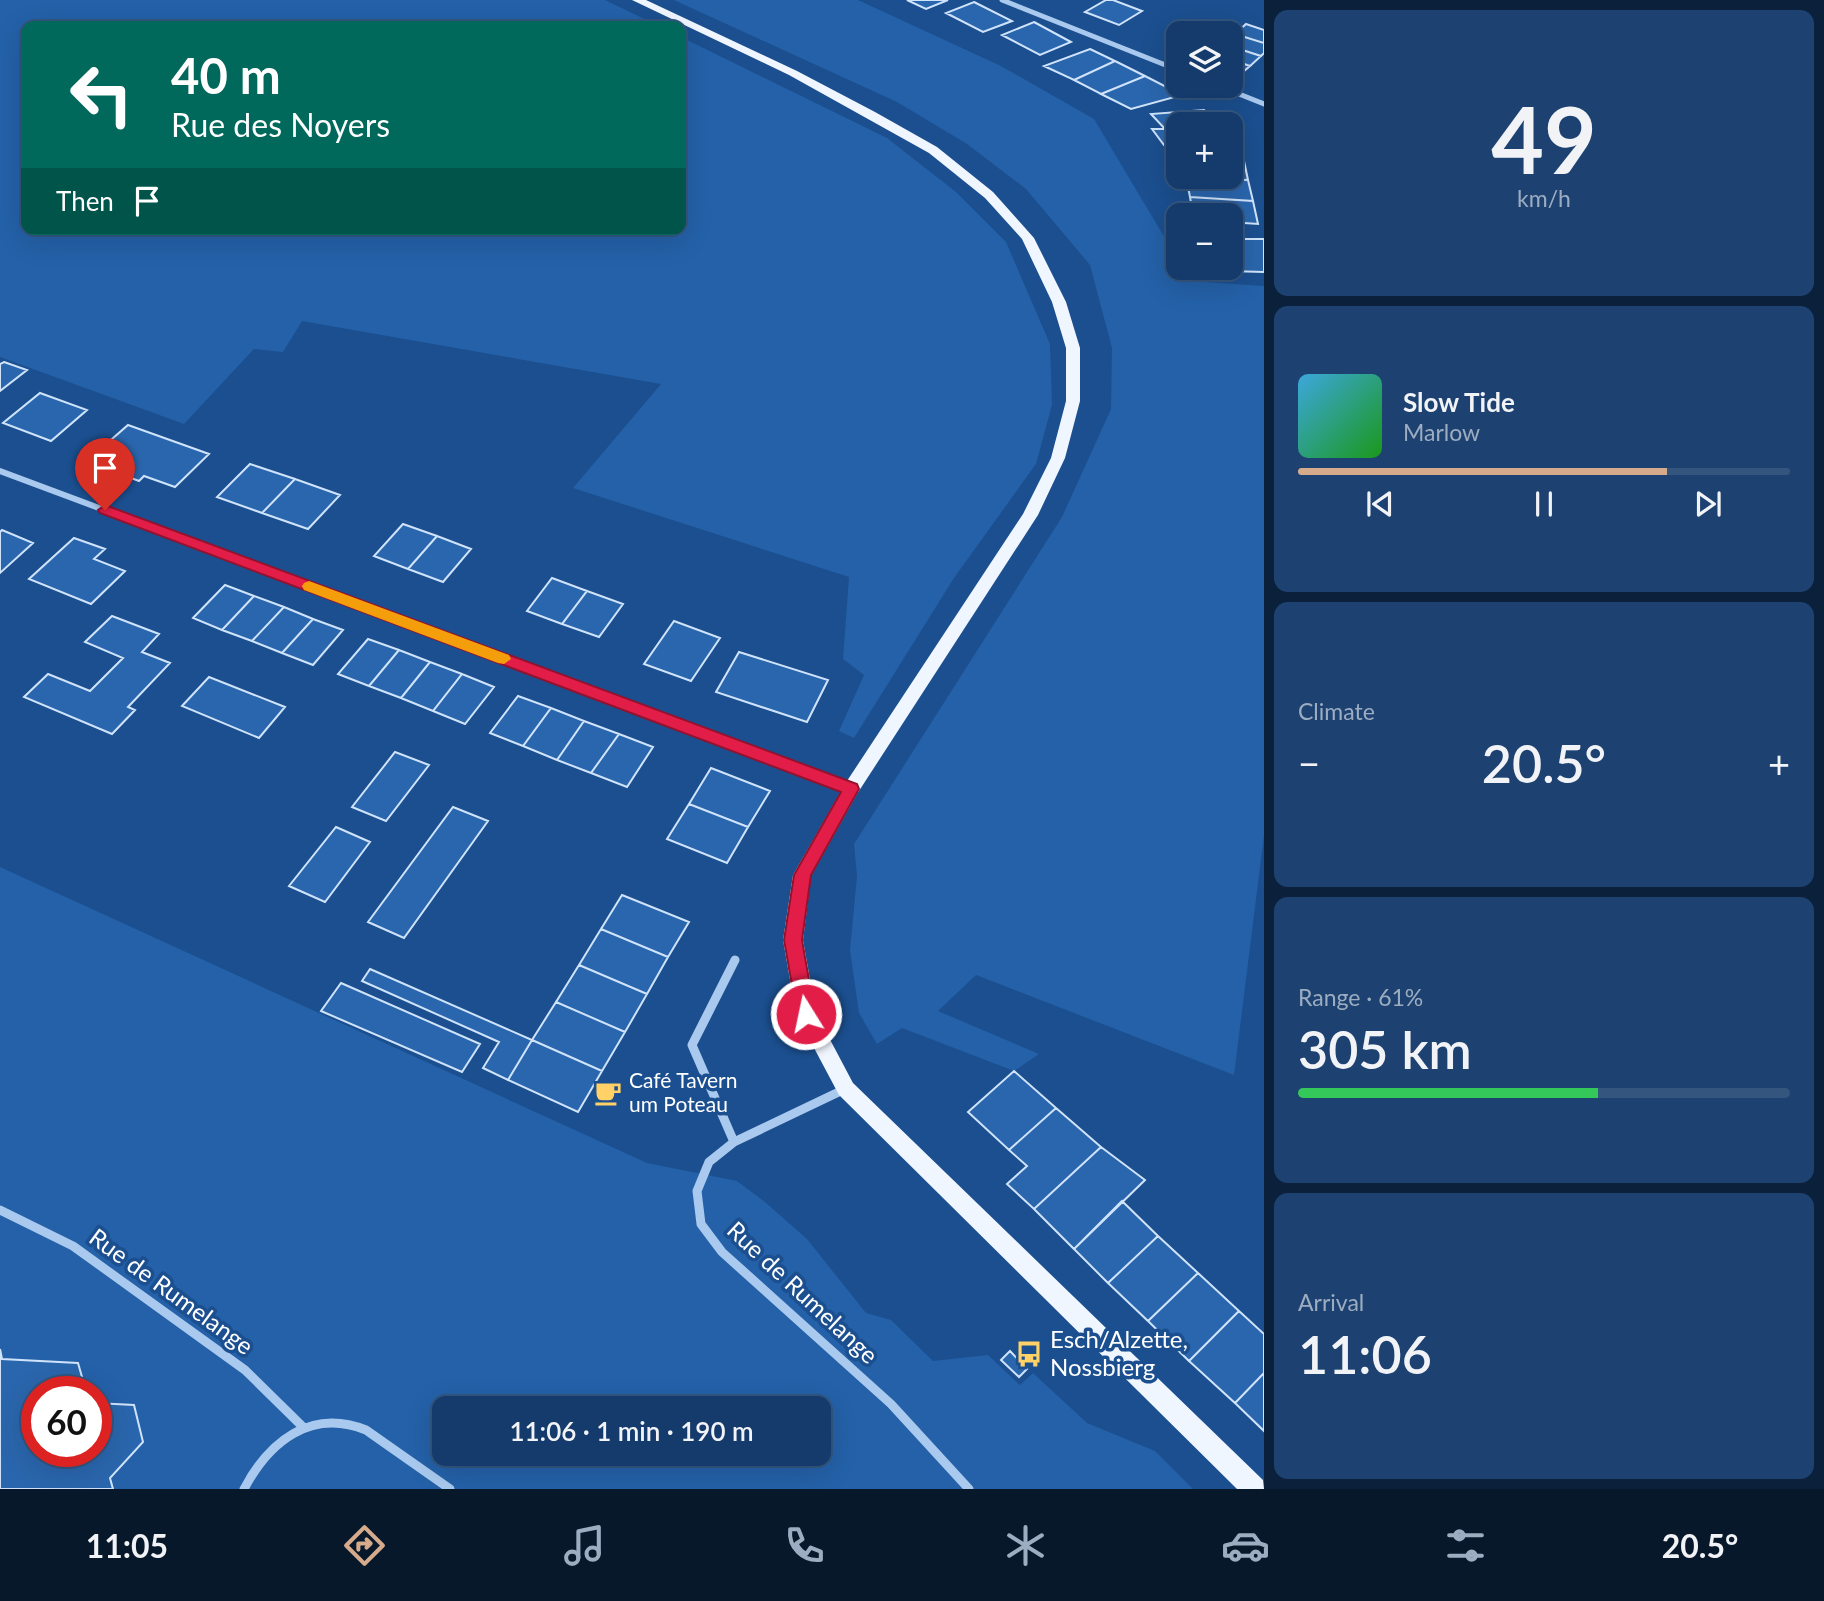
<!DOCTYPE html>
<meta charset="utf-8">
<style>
:root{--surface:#143b6b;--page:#1d4271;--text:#f1f3f6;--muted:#9dadc1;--line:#33557e;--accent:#d6ab8b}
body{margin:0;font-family:Lato,sans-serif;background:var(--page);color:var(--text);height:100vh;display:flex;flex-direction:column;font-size:26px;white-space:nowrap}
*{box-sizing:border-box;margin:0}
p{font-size:23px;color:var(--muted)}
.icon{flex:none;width:38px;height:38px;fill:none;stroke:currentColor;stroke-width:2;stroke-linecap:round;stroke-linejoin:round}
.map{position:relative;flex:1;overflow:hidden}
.details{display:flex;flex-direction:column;gap:10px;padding:10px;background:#0b203b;width:560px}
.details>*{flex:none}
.banner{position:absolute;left:21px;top:21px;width:665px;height:214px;border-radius:14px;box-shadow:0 7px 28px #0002,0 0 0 2px var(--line);background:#00695c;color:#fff;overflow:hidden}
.fabs{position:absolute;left:1166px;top:21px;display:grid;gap:14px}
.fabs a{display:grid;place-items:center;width:77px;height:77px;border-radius:14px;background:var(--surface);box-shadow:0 7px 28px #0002,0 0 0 2px var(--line);font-size:35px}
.speed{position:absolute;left:21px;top:1376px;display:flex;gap:14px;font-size:35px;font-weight:700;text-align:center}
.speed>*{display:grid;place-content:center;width:91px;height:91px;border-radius:50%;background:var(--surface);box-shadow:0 7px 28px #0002,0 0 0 2px var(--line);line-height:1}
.speed .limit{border:10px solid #d22;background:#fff;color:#111}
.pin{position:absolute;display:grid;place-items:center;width:60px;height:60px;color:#fff;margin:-72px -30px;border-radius:50% 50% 50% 0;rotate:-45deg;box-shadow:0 0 7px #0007}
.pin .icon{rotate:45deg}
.me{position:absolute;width:77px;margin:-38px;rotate:350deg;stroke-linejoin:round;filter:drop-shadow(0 0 5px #0008)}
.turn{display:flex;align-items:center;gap:24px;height:147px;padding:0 35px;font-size:32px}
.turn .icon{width:91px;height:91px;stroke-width:2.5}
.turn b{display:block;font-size:49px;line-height:60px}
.then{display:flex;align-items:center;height:66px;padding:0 35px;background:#0003;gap:14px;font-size:26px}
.big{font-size:52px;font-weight:600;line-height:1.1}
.details .tile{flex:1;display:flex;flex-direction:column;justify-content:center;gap:10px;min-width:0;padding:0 24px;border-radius:14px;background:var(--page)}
.details .dial{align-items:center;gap:0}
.dial b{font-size:91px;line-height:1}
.song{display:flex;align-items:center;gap:21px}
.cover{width:84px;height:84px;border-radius:10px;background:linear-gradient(135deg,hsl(200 70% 55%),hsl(120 70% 35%))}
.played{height:7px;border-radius:4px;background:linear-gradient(90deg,var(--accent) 75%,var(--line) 75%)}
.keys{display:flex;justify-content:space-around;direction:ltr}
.heat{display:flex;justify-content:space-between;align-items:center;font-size:38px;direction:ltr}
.charge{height:10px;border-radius:5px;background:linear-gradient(90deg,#34c759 61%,var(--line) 0)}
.trip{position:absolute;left:432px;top:1396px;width:399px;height:70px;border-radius:14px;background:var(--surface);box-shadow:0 7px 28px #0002,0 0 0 2px var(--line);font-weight:600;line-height:70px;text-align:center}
.menu{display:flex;height:112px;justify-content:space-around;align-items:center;background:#08182b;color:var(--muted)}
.menu .icon{width:49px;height:49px}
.menu .current{color:var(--accent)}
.menu b{font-size:32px;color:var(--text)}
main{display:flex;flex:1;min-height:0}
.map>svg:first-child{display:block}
.green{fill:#2461a8;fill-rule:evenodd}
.building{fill:#2a66ad;stroke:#cfe3fa;stroke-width:2}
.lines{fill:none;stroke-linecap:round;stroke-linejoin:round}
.street-far2{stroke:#a9c9ee;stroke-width:5}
.street-far1{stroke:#a9c9ee;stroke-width:6}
.street{stroke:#a9c9ee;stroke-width:9}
.primary{fill:#f0f6ff;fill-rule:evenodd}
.route{fill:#e11d48;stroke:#92132f;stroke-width:2}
.slow{fill:#f59e0b}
.labels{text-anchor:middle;stroke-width:7;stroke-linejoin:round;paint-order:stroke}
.poi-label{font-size:21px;fill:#fff;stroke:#1b4f8f;text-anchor:start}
.near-street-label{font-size:24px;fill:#fff;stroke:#1b4f8f}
.near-poi-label{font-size:24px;fill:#fff;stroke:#1b4f8f;text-anchor:start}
</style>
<main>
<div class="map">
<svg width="1264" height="1489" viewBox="0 0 1264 1489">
<rect width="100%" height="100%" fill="#1b4f8f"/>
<path class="green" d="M0,0H605L659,26H26V229H681V37L887,138L956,192L1006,242L1050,344L1052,405L1036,464L954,578L854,738L839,731L864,675L843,659L849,577L573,488L661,384L302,321L283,352L254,349L184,424L0,357Z
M674,0H858L1001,66L1094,119L1178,260V268H1182L1190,281L1264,286V835L1234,1075L976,975L938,1011L1039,1054L1014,1071L902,1028L877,1044L859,1013L850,950L857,876L854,844L1062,517L1111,409L1112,348L1090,265L1026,189L967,144L897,102Z
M0,867L647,1163L737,1181L765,1202L807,1239L866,1313L891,1320L933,1361L988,1355L1020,1385L1033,1373L1087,1423L1155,1451L1193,1489H0ZM37,1391H96V1451H37ZM444,1409H819V1454H444Z"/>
<path class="building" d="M907,0H948L926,9Z
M1106,0H1113L1142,11L1119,25L1085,12Z
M974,2L1012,21L983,32L946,13Z
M1034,22L1071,42L1040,55L1002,35Z
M1246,24L1264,30V43L1235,34Z
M1235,34L1264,43V53L1261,56L1230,46V37Z
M1230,46L1261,56L1250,66L1230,59Z
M1090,49L1115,61L1074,80L1044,66Z
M1230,59L1250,66L1238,76L1230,73Z
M1115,61L1145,76L1101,94L1074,80Z
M1145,76L1182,95L1131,109L1101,94Z
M1204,110L1216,124H1178V128L1165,129L1151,114Z
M1178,128V146L1164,145L1152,129Z
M1230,160L1244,161L1248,180L1193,177H1230Z
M1186,177L1248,180L1253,201L1190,197Z
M1190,197L1253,201L1258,224L1230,222V215H1193Z
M1230,239H1264V272L1229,271Z
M4,362L27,370L0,391V364Z
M40,393L87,410L51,441L3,423Z
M128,425L209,454L175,487L144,476L139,481L87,461Z
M250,464L295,479L262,513L217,497Z
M295,479L340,495L308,529L262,513Z
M403,524L437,536L408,569L374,556Z
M2,530L33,543L0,573V532Z
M437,536L471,549L443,582L408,569Z
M74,538L105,549L94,559L125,571L91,604L29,579Z
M552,578L587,591L562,624L527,611Z
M225,585L254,596L222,630L193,618Z
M587,591L623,604L599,637L562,624Z
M254,596L284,607L252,641L222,630Z
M284,607L313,619L282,653L252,641Z
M112,616L159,634L142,652L170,663L128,707L135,710L112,734L24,697L48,674L90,691L123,658L85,642Z
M313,619L343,630L313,665L282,653Z
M674,621L720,638L691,681L644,664Z
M368,639L399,650L369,686L338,674Z
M399,650L430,662L401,698L369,686Z
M739,652L828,680L807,722L716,692Z
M430,662L462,674L433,711L401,698Z
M462,674L494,687L465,724L433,711Z
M209,677L285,707L259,738L182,706Z
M518,696L551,708L523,746L490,733Z
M551,708L584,721L557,760L523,746Z
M584,721L619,734L591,773L557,760Z
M619,734L653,747L627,787L591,773Z
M395,752L429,765L386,821L352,807Z
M711,768L770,791L748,827L689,804Z
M689,804L748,827L727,863L667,839Z
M453,807L488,821L404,938L368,922Z
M336,827L370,842L325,902L289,886Z
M622,895L689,922L668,957L601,929Z
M601,929L668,957L647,994L579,965Z
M579,965L647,994L625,1032L556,1002Z
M370,969L532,1040L508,1080L483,1068L499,1042L362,981Z
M341,983L480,1044L462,1072L321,1011Z
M556,1002L625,1032L602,1071L532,1040Z
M532,1040L602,1071L578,1112L508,1080Z
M1014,1071L1056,1108L1009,1150L968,1112Z
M1056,1108L1101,1147L1034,1209L1007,1184L1027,1166L1009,1150Z
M1101,1147L1145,1180L1074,1249L1034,1209Z
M1122,1201L1158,1236L1108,1283L1074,1249Z
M1158,1236L1198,1273L1148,1321L1108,1283Z
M1198,1273L1239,1311L1189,1361L1148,1321Z
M1239,1311L1264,1334V1373L1235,1403L1189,1361Z
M0,1349L2,1359L78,1363L86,1391H37V1451H96V1403L134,1405L143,1442L110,1478L113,1489H0Z
M1010,1351L1027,1369L1019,1377L1001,1360Z
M1264,1373V1431L1235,1403Z"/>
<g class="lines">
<path class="street-far2" d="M1002,0L1178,70
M1219,86L1264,104"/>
<path class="street-far1" d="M0,471L851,789"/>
<path class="street" d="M845,1089L734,1142L709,1162L697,1191L701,1224L722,1252L891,1404L969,1489
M734,1142L692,1045L735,960
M0,1210L73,1246L245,1370L304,1428
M244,1489C269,1442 310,1408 366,1430L450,1489"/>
<path class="primary" d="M632,0H646L797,71L875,112L937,147L993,192L1034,238L1066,302L1080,348V401L1065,458L1038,515L857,794L811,876L803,940L816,1013L853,1083L1263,1480L1264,1489H1237L839,1095L796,1014L783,940L793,875L845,784L1023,514L1051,458L1066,401V348L1052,302L1022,239L985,198L929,153L789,75Z"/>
</g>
<path class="route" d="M105,505L857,784L859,789L811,875L802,940L815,1014L813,1019L806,1022L800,1019L797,1014L784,940L794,875L841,792L100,513L98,510Z"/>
<path class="slow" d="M309,581L509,655L511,659L504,664L498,663L304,590L302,586L304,583Z"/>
<defs>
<g id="cafe-bare" transform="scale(2.1)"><path d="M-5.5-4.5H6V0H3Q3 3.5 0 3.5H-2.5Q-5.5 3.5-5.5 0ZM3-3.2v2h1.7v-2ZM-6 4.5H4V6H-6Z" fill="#ffd166" stroke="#1b4f8f" stroke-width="2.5" paint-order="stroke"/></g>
<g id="bus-bare" transform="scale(2.1)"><path d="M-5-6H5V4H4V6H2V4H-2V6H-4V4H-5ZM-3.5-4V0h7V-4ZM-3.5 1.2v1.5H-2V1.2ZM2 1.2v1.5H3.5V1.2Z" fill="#ffd166" stroke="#1b4f8f" stroke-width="2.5" paint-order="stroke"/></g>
</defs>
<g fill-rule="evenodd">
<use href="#cafe-bare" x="608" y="1093"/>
<use href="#bus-bare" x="1029" y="1354"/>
</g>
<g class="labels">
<g class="poi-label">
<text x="629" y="1088">Café Tavern<tspan x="629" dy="24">um Poteau</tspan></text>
</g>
<g class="near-street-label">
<text transform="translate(171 1292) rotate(36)" y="8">Rue de Rumelange</text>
<text transform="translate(802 1293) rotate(43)" y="8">Rue de Rumelange</text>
</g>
<g class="near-poi-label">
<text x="1050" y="1348">Esch/Alzette,<tspan x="1050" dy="28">Nossbierg</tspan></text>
</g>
</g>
</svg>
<div class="fabs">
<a><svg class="icon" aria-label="layers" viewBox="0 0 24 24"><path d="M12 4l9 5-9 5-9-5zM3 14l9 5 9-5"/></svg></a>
<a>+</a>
<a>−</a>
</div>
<div class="speed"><div class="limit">60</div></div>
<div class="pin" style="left:105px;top:510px;background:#d93025"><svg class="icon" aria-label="arrive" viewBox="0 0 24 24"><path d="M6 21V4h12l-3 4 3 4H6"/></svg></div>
<svg class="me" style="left:806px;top:1014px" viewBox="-20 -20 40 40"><circle r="17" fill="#e11d48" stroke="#fff" stroke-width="3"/><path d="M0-11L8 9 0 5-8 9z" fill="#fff"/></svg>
<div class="trip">11:06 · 1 min · 190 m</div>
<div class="banner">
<div class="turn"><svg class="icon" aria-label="left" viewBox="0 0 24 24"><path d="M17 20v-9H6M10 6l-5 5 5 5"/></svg><div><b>40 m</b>Rue des Noyers</div></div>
<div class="then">Then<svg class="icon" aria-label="arrive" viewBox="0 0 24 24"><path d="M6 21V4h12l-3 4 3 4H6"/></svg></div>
</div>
</div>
<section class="details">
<div class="tile dial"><b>49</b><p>km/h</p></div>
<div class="tile">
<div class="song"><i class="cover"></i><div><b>Slow Tide</b><p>Marlow</p></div></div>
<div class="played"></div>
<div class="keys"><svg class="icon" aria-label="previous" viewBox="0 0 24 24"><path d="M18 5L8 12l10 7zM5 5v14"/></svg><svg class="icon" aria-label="pause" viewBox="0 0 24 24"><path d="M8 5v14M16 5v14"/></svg><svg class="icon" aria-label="next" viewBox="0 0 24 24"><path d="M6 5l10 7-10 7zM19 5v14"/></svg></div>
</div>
<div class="tile"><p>Climate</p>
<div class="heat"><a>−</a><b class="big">20.5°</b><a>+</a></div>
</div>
<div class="tile"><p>Range · 61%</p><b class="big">305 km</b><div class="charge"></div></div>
<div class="tile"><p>Arrival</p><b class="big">11:06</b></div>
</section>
</main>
<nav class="menu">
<b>11:05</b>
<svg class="icon current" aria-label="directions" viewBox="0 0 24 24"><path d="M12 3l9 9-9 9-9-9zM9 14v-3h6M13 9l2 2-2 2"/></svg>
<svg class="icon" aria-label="music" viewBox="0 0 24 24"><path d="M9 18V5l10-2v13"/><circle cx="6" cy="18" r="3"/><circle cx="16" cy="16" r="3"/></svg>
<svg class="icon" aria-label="phone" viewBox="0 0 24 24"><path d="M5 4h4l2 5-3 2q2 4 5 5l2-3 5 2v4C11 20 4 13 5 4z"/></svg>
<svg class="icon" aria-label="climate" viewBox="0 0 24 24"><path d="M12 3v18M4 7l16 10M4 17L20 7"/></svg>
<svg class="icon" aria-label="car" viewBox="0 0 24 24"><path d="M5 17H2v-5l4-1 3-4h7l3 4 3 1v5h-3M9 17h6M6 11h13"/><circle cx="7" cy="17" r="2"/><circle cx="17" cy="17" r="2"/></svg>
<svg class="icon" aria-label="filters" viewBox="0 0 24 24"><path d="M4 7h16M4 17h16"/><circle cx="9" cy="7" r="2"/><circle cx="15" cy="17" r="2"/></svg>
<b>20.5°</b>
</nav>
